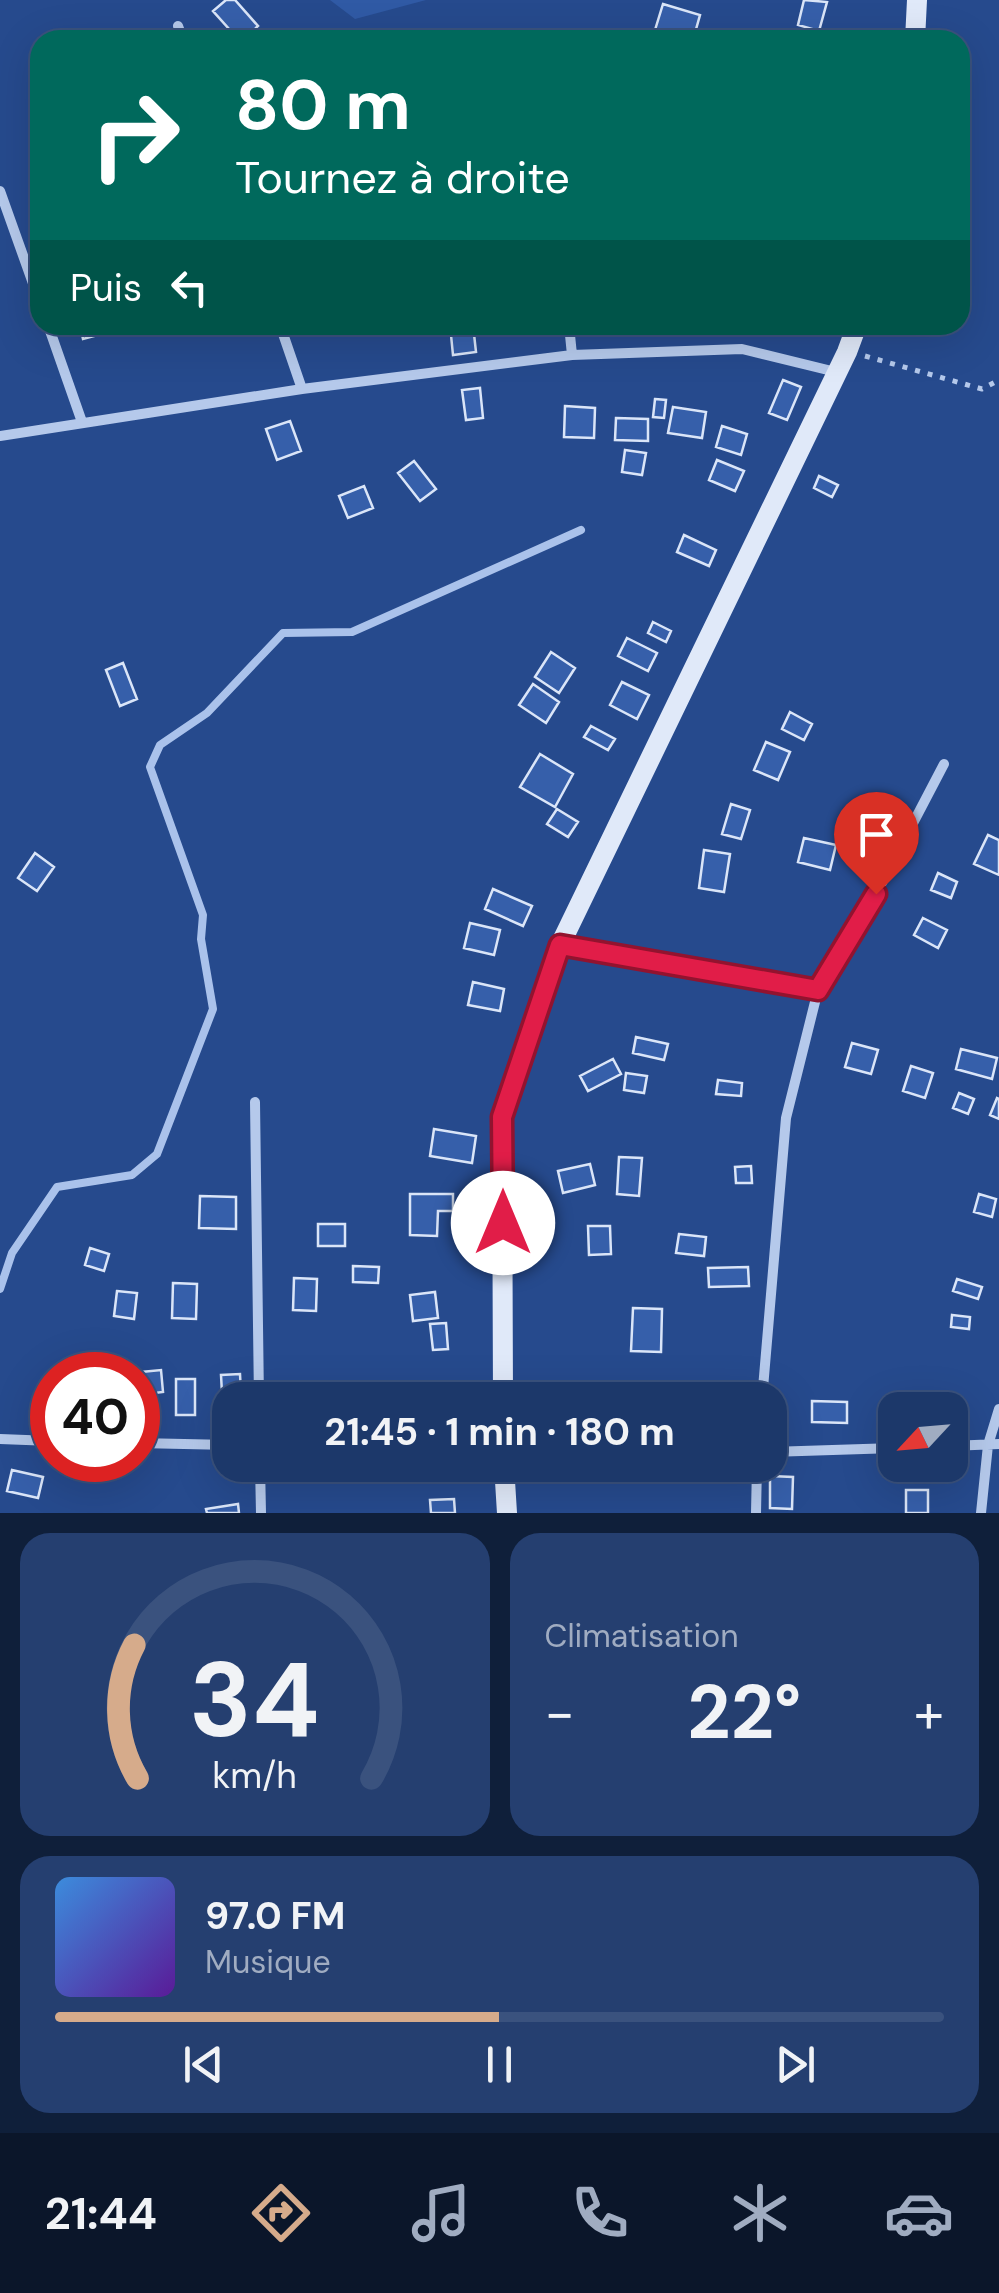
<!DOCTYPE html>
<html lang="fr">
<meta charset="utf-8">
<style>
:root{--surface:#1c386a;--page:#253f70;--text:#f1f3f6;--muted:#a0acc1;--line:#3a527e;--accent:#d6ab8b}
body{margin:0;font-family:"DM Sans",sans-serif;background:var(--page);color:var(--text);height:100vh;display:flex;flex-direction:column;font-size:38px;white-space:nowrap}
*{box-sizing:border-box;margin:0}
p{font-size:32px;color:var(--muted)}
.icon{flex:none;width:55px;height:55px;fill:none;stroke:currentColor;stroke-width:2;stroke-linecap:round;stroke-linejoin:round}
.map{position:relative;height:1513px;overflow:hidden}
.side{display:flex;flex-direction:column;gap:20px;padding:20px;background:#0f1f3a;flex:1}
.side>*{flex:none}
.banner{position:absolute;left:30px;top:30px;width:940px;height:305px;border-radius:30px;box-shadow:0 10px 40px #0002,0 0 0 2px var(--line);background:#00695c;color:#fff;overflow:hidden}
.needle{width:65px;rotate:244deg}
.tools{position:absolute;left:878px;top:1392px;display:grid;gap:20px}
.tools a{display:grid;place-items:center;width:90px;height:90px;border-radius:20px;background:var(--surface);box-shadow:0 10px 40px #0002,0 0 0 2px var(--line);font-size:50px}
.speed{position:absolute;left:30px;top:1352px;display:flex;gap:20px;font-size:50px;font-weight:700;text-align:center}
.speed>*{display:grid;place-content:center;width:130px;height:130px;border-radius:50%;background:var(--surface);box-shadow:0 10px 40px #0002,0 0 0 2px var(--line);line-height:1}
.speed .limit{border:15px solid #d22;background:#fff;color:#111}
.pin{position:absolute;display:grid;place-items:center;width:85px;height:85px;color:#fff;margin:-102px -42px;border-radius:50% 50% 50% 0;rotate:-45deg;box-shadow:0 0 10px #0007}
.pin .icon{rotate:45deg}
.me{position:absolute;width:110px;margin:-55px;rotate:0deg;stroke-linejoin:round;filter:drop-shadow(0 0 8px #0008)}
.turn{display:flex;align-items:center;gap:35px;height:210px;padding:0 40px;font-size:45px}
.turn .icon{width:130px;height:130px;stroke-width:2.5}
.turn b{display:block;font-size:70px;line-height:85px}
.then{display:flex;align-items:center;height:95px;padding:0 40px;background:#0003;gap:20px;font-size:38px}
.big{font-size:75px;font-weight:700;line-height:1.1}
.side .tile{flex:1;display:flex;flex-direction:column;justify-content:center;gap:15px;min-width:0;padding:0 35px;border-radius:30px;background:var(--page)}
.side .dial{align-items:center;gap:0}
.dial svg{height:260px;overflow:visible;fill:none;stroke:var(--line);stroke-width:7;stroke-linecap:round;text-anchor:middle}
.dial text{fill:var(--text);stroke:none}
.song{display:flex;align-items:center;gap:30px}
.cover{width:120px;height:120px;border-radius:15px;background:linear-gradient(135deg,hsl(210 70% 55%),hsl(270 70% 35%))}
.played{height:10px;border-radius:5px;background:linear-gradient(90deg,var(--accent) 50%,var(--line) 50%)}
.keys{display:flex;justify-content:space-around;direction:ltr}
.heat{display:flex;justify-content:space-between;align-items:center;font-size:55px;direction:ltr}
.side .tiles{flex:1;display:grid;gap:20px;grid-template-columns:1fr 1fr}
.tile:last-child{grid-column:span 2}
.trip{position:absolute;left:212px;top:1382px;width:575px;height:100px;border-radius:30px;background:var(--surface);box-shadow:0 10px 40px #0002,0 0 0 2px var(--line);font-weight:700;line-height:100px;text-align:center}
.tab-bar{display:flex;height:160px;justify-content:space-around;align-items:center;background:#0b162a;color:var(--muted)}
.tab-bar .icon{width:70px;height:70px}
.tab-bar .active{color:var(--accent)}
.tab-bar b{font-size:45px;color:var(--text)}
.map>svg:first-child{display:block}
.green{fill:#305aa5}
.lines{fill:none;stroke-linecap:round;stroke-linejoin:round}
.stream{stroke:#aac2eb;stroke-width:8}
.building{fill:#365faa;stroke:#dae5f8;stroke-width:2.5}
.path{stroke:#b5c9eb;stroke-width:5;stroke-dasharray:5 8;stroke-linecap:butt}
.street{stroke:#b5c9eb;stroke-width:10}
.secondary{stroke:#e0e9f9;stroke-width:20}
.route-casing{stroke:#92132f;stroke-width:25}
.route{stroke:#e11d48;stroke-width:18}
</style>
<div class="map">
<svg width="999" height="1513" viewBox="0 0 999 1513">
<rect width="100%" height="100%" fill="#264a8d"/>
<path class="green" d="M330,0H426L355,19Z"/>
<g class="lines">
<path class="stream" d="M0,1289L12,1253L57,1187L132,1175L157,1154L213,1009L201,939L203,915L150,767L160,745L207,713L283,633L352,632L581,530"/>
</g>
<path class="building" d="M226,0H235L258,26L243,40H239L213,11Z
M804,0L827,2L819,31L798,25Z
M663,4L700,15L693,40L655,30Z
M80,325H108L109,332L83,339Z
M450,325H473L476,352L453,355Z
M783,380L801,387L787,420L769,413Z
M480,388L483,418L466,420L462,390Z
M655,399L666,400L664,418L653,417Z
M565,406L595,408L594,438L564,437Z
M673,407L706,412L702,438L668,433Z
M616,418L648,419V441L615,440Z
M290,421L301,451L277,460L266,429Z
M722,426L747,434L741,455L716,447Z
M625,450L646,453L642,475L622,472Z
M717,460L744,471L735,491L709,480Z
M414,461L436,489L420,501L398,473Z
M819,476L838,485L832,497L814,488Z
M364,486L373,508L348,518L339,496Z
M684,535L716,550L709,566L677,552Z
M653,622L671,631L666,642L648,633Z
M627,638L657,653L648,671L618,656Z
M551,652L575,668L559,693L535,677Z
M123,663L137,699L120,706L106,670Z
M622,682L649,695L637,719L610,705Z
M533,684L559,702L546,723L519,705Z
M790,712L812,724L804,740L782,729Z
M591,726L615,739L608,750L584,737Z
M766,742L790,752L778,780L754,770Z
M540,754L573,774L555,807L520,787Z
M731,804L750,810L741,839L722,834Z
M557,809L578,822L568,837L547,824Z
M988,835L999,840V875L974,864Z
M804,838L836,845L830,870L798,862Z
M704,850L730,854L724,892L699,888Z
M35,853L54,867L37,891L18,878Z
M938,873L957,882L951,898L931,890Z
M493,889L532,906L523,926L485,909Z
M923,918L947,930L938,948L914,935Z
M470,923L500,930L494,955L464,948Z
M473,982L504,989L500,1011L468,1005Z
M636,1037L668,1044L664,1060L633,1053Z
M852,1043L878,1050L871,1074L845,1067Z
M961,1049L997,1058L992,1079L956,1069Z
M613,1059L621,1074L588,1091L580,1076Z
M911,1066L933,1073L925,1098L903,1091Z
M626,1073L647,1076L644,1093L624,1090Z
M718,1080L742,1083L741,1096L716,1094Z
M959,1093L974,1099L968,1114L953,1108Z
M997,1098L999,1099V1119L990,1115Z
M434,1129L476,1136L472,1163L430,1156Z
M619,1157L642,1158L639,1196L617,1194Z
M590,1164L595,1185L563,1193L558,1171Z
M751,1166L752,1183H736L735,1167Z
M410,1194H453V1211H438L437,1236L410,1235Z
M979,1194L996,1199L992,1217L974,1212Z
M200,1196L236,1197V1229L199,1228Z
M318,1224H345V1246H318Z
M588,1226H610L611,1254L589,1255Z
M679,1234L706,1237L704,1256L676,1253Z
M90,1248L109,1254L104,1271L85,1265Z
M353,1266L379,1267L378,1283L353,1282Z
M748,1267L749,1286L709,1287L708,1268Z
M294,1278L317,1279L316,1311L293,1310Z
M957,1279L982,1287L978,1299L953,1291Z
M173,1283L197,1284L196,1319L172,1318Z
M117,1291L137,1293L134,1319L114,1316Z
M435,1292L438,1318L413,1321L410,1295Z
M633,1308L662,1309L661,1352L631,1351Z
M952,1315L970,1317L969,1329L951,1327Z
M446,1323L448,1349L433,1350L430,1324Z
M161,1370L163,1392L138,1395V1375H131V1373Z
M240,1374L241,1393H222L221,1375Z
M176,1379H195V1415H176Z
M606,1390L607,1400H582L581,1392Z
M812,1401L847,1402V1423L812,1422Z
M12,1470L43,1477L38,1498L7,1491Z
M770,1476L793,1477L792,1509L770,1508Z
M906,1490H928V1513H906Z
M454,1499L455,1513H431L430,1500Z
M238,1504L239,1513H207L206,1509Z"/>
<g class="lines">
<path class="path" d="M865,356L982,389L999,380"/>
<path class="street" d="M178,26L183,40
M0,191L40,303
M48,325L82,422
M280,325L302,389
M569,325L572,355
M0,436L302,389L572,355L742,349L836,372
M560,945L818,990
M255,1102L259,1400
M762,1400L786,1118L818,990L876,894L944,764
M0,1439L52,1441
M138,1443L230,1445
M950,1446L999,1444
M770,1452L895,1448
M260,1465L261,1513
M756,1513L757,1465
M981,1513L988,1445L999,1409"/>
<path class="secondary" d="M915,40L917,0
M503,1400L502,1117L560,945L847,352L857,325
M504,1465L507,1513"/>
</g>
<g class="lines">
<g class="route-casing">
<path id="route" d="M503,1223L502,1117L560,945L818,990L876,894"/>
</g>
<use href="#route" class="route"/>
</g>
</svg>
<div class="tools">
<a><svg class="needle" viewBox="-14 -14 28 28"><path d="M0-13l5 13h-10z" fill="#e53935"/><path d="M0 13l5-13h-10z" fill="#a0acc1"/></svg></a>
</div>
<div class="speed"><div class="limit">40</div></div>
<div class="pin" style="left:876px;top:894px;background:#d93025"><svg class="icon" aria-label="arrive" viewBox="0 0 24 24"><path d="M6 21V4h12l-3 4 3 4H6"/></svg></div>
<svg class="me" style="left:503px;top:1223px" viewBox="-20 -20 40 40"><circle r="19" fill="#fff"/><path d="M0-13L10 11 0 6-10 11z" fill="#e11d48"/></svg>
<div class="trip">21:45 · 1 min · 180 m</div>
<div class="banner">
<div class="turn"><svg class="icon" aria-label="right" viewBox="0 0 24 24"><path d="M7 20v-9h11M14 6l5 5-5 5"/></svg><div><b>80 m</b>Tournez à droite</div></div>
<div class="then">Puis<svg class="icon" aria-label="left" viewBox="0 0 24 24"><path d="M17 20v-9H6M10 6l-5 5 5 5"/></svg></div>
</div>
</div>
<section class="side">
<div class="tiles">
<div class="tile dial"><svg viewBox="0 0 100 80">
<path d="M14 69A42 42 0 1 1 86 69"/>
<path d="M14 69A42 42 0 0 1 13 28" stroke="#d6ab8b"/>
<text x="50" y="56" font-size="32" font-weight="700">34</text>
<text x="50" y="72" font-size="11">km/h</text>
</svg></div>
<div class="tile"><p>Climatisation</p>
<div class="heat"><a>−</a><b class="big">22°</b><a>+</a></div>
</div>
<div class="tile">
<div class="song"><i class="cover"></i><div><b>97.0 FM</b><p>Musique</p></div></div>
<div class="played"></div>
<div class="keys"><svg class="icon" aria-label="previous" viewBox="0 0 24 24"><path d="M18 5L8 12l10 7zM5 5v14"/></svg><svg class="icon" aria-label="pause" viewBox="0 0 24 24"><path d="M8 5v14M16 5v14"/></svg><svg class="icon" aria-label="next" viewBox="0 0 24 24"><path d="M6 5l10 7-10 7zM19 5v14"/></svg></div>
</div>
</div>
</section>
<nav class="tab-bar">
<b>21:44</b>
<svg class="icon active" aria-label="directions" viewBox="0 0 24 24"><path d="M12 3l9 9-9 9-9-9zM9 14v-3h6M13 9l2 2-2 2"/></svg>
<svg class="icon" aria-label="music" viewBox="0 0 24 24"><path d="M9 18V5l10-2v13"/><circle cx="6" cy="18" r="3"/><circle cx="16" cy="16" r="3"/></svg>
<svg class="icon" aria-label="phone" viewBox="0 0 24 24"><path d="M5 4h4l2 5-3 2q2 4 5 5l2-3 5 2v4C11 20 4 13 5 4z"/></svg>
<svg class="icon" aria-label="climate" viewBox="0 0 24 24"><path d="M12 3v18M4 7l16 10M4 17L20 7"/></svg>
<svg class="icon" aria-label="car" viewBox="0 0 24 24"><path d="M5 17H2v-5l4-1 3-4h7l3 4 3 1v5h-3M9 17h6M6 11h13"/><circle cx="7" cy="17" r="2"/><circle cx="17" cy="17" r="2"/></svg>
</nav>
